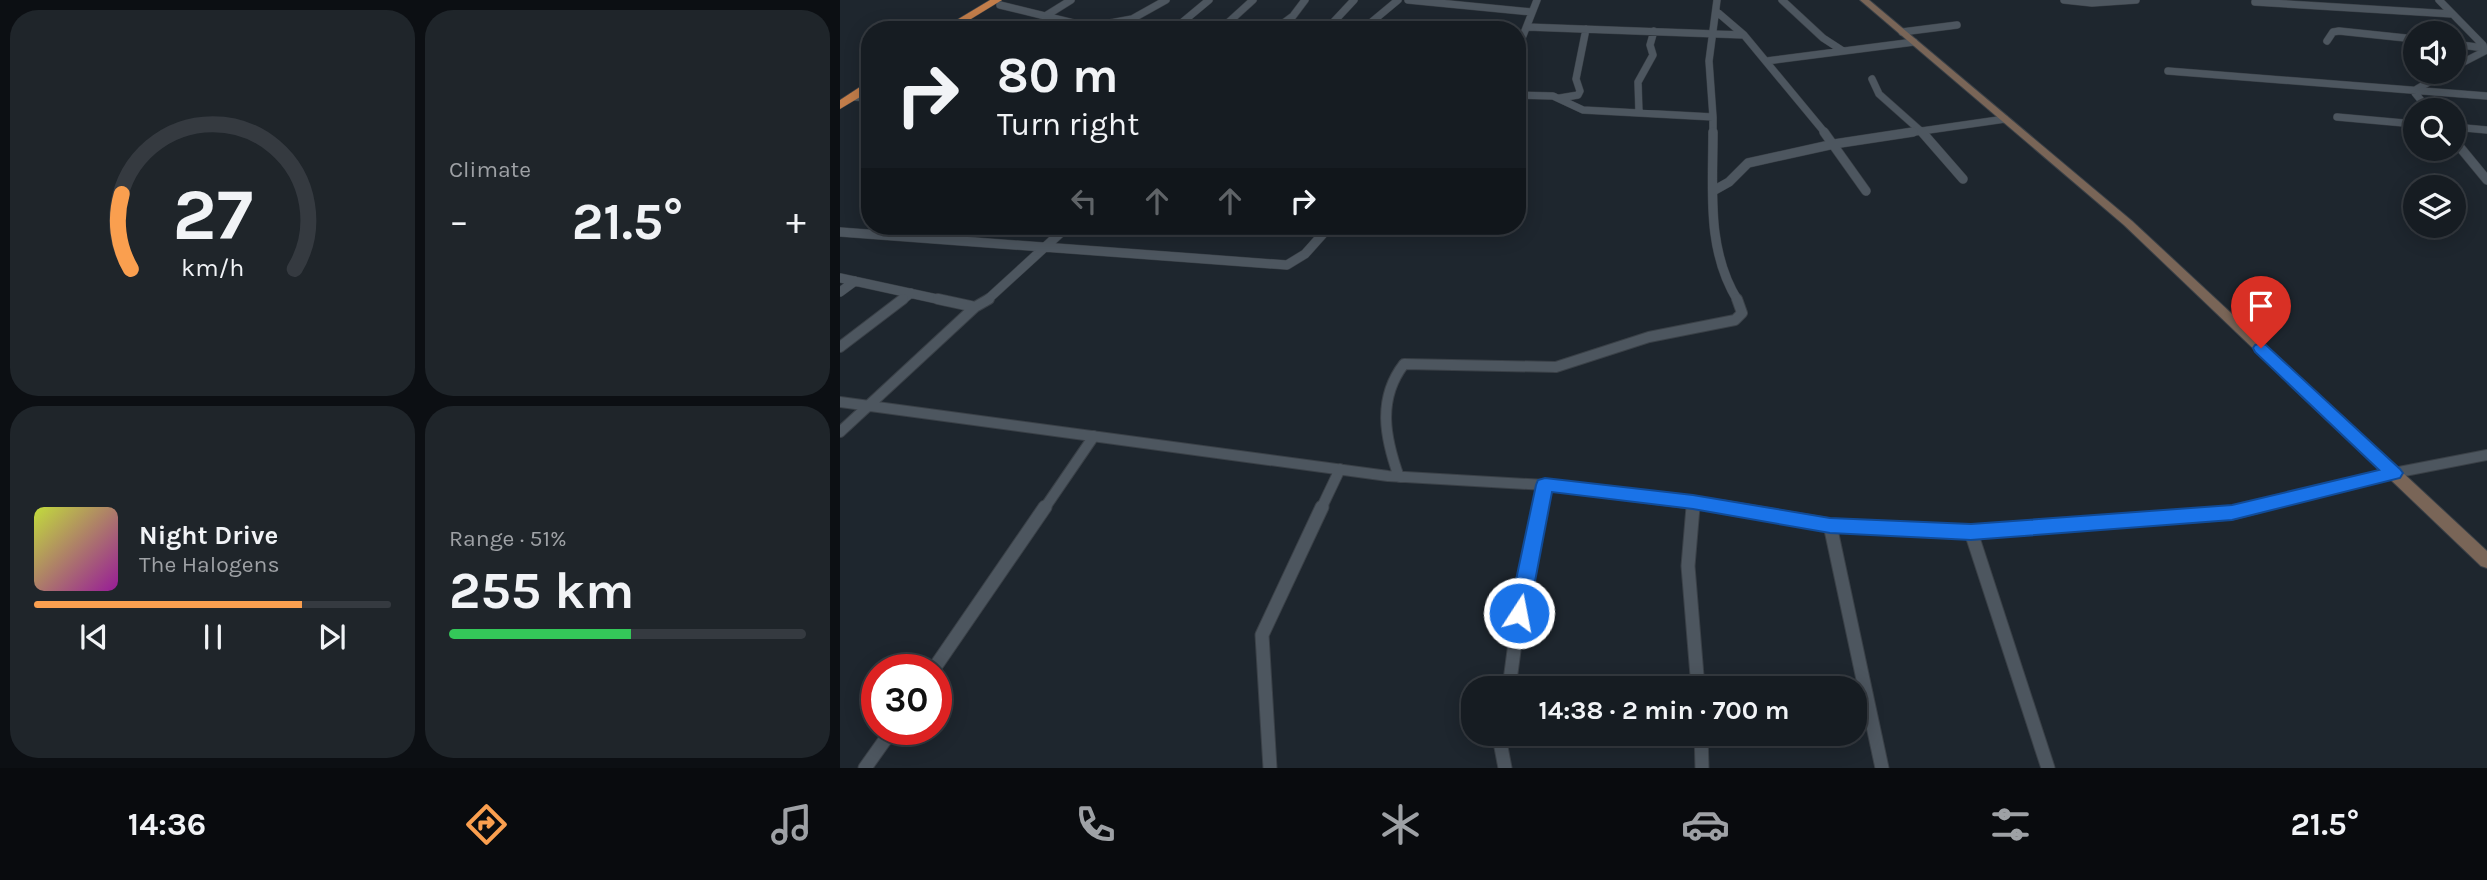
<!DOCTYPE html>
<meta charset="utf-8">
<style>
:root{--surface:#161c22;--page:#1f252a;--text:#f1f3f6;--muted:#9ea1a5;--line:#353a40;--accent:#fa9f4f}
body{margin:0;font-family:Karla,sans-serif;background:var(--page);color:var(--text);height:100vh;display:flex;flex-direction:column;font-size:26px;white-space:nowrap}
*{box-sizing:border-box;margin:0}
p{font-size:23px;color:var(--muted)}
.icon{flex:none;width:38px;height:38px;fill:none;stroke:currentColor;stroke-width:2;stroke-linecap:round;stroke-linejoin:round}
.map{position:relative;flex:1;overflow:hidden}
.panel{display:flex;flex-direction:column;gap:10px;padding:10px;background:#0c0f13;width:840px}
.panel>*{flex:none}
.top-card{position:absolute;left:21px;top:21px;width:665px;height:214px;border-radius:28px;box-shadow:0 4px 18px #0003,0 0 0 2px var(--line);background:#161c22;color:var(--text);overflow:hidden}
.fabs{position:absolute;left:1563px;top:21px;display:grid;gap:14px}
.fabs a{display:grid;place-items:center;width:63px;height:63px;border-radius:50%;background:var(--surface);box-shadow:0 4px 18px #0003,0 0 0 2px var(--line);font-size:35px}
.speed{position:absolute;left:21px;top:654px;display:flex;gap:14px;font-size:35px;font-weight:700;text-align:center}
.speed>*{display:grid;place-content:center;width:91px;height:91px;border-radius:50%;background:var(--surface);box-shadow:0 4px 18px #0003,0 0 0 2px var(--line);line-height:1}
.speed .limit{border:10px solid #d22;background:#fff;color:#111}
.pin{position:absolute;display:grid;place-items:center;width:60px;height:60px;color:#fff;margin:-72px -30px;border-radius:50% 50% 50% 0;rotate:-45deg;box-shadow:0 0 7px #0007}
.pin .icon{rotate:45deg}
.me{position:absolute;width:77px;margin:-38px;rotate:11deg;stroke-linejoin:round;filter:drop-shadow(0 0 5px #0008)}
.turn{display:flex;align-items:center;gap:24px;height:147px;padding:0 21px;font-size:32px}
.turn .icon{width:91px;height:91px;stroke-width:2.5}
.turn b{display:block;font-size:49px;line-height:60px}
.lanes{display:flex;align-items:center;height:66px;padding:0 21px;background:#0003;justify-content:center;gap:35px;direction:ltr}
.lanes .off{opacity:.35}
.big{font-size:52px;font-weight:700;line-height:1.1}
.panel .widget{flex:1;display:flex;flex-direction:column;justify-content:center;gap:10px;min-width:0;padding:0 24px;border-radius:28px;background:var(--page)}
.panel .dial{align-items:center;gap:0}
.dial svg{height:182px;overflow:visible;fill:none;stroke:var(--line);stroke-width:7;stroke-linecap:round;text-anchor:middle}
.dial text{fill:var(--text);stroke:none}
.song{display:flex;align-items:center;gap:21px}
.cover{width:84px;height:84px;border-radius:10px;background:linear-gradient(135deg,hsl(70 70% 55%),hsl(300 70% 35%))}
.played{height:7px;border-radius:4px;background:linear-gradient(90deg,var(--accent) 75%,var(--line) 75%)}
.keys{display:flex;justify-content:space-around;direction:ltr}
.heat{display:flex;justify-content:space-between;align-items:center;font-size:38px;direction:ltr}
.charge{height:10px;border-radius:5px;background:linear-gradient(90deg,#34c759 51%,var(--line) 0)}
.panel .tiles{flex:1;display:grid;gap:10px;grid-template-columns:repeat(2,1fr)}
.trip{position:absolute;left:621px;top:676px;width:406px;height:70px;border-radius:28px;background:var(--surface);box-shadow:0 4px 18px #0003,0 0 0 2px var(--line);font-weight:700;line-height:70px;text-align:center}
.dock{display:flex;height:112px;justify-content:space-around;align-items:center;background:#090b0e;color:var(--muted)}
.dock .icon{width:49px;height:49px}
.dock .active{color:var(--accent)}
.dock b{font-size:32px;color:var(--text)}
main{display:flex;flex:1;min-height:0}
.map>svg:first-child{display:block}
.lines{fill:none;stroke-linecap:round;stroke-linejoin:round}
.minor-far3-casing{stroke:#3a4047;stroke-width:8}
.minor-far2-casing{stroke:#3a4047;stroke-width:10}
.minor-far1-casing{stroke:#3a4047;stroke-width:12}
.minor-casing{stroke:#3a4047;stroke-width:15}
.secondary-casing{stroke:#3a4047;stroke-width:2}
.trunk-casing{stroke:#3a4047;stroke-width:1}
.minor-far3{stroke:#4d565f;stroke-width:7}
.minor-far2{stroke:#4d565f;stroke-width:9}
.minor-far1{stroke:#4d565f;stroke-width:10}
.minor{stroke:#4d565f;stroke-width:13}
.secondary{fill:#796557;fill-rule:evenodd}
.trunk{fill:#c27d4a;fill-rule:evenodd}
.route{fill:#1a73e8;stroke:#114b97;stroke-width:2}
</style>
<main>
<section class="panel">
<div class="tiles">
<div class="widget dial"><svg viewBox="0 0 100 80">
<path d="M14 69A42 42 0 1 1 86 69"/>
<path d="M14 69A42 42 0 0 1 10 36" stroke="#fa9f4f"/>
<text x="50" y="56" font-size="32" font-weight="700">27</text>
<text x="50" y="72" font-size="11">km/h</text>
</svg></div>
<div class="widget"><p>Climate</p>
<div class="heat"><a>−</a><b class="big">21.5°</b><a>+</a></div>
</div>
<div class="widget">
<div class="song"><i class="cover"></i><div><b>Night Drive</b><p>The Halogens</p></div></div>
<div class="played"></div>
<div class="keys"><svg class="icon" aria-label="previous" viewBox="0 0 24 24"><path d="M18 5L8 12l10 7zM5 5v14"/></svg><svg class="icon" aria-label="pause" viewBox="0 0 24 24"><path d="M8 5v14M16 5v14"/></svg><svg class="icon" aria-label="next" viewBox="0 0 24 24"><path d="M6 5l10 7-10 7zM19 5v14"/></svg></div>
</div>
<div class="widget"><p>Range · 51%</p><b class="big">255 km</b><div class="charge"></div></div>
</div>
</section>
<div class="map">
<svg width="1647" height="768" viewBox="0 0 1647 768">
<rect width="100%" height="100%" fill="#1e262e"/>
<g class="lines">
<g class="minor-far3-casing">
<path id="minor-far3" d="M568,0L692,12
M942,0L983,38L1003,51
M1224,0L1252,3L1296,0
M1599,0L1643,45L1645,51L1614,67
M1415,2L1612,14
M160,5L262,30
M876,11L904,35
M207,15L231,0
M254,26L292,19L326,0
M687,27L904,35L986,134
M333,30L369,0
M380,30L413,0
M434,30L453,16L465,0
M486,30L514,0
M522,30L558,0
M1062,32L1117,25
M1487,41L1493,32L1499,31L1575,39
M1614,44L1644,48
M677,51L697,0
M927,61L1074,42
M1328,71L1647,96
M1032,79L1039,94L1084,134
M677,95L713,96L743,110L873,117L869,61L877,0
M13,97L30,98
M720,98L738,95L740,91L736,79L746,29
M1589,110L1575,93L1577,89L1606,72
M799,113L798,82L813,55L810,45L814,31
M873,117V134
M1497,117L1575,124
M1614,127L1647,130
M1061,134L1165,119"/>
</g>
<g class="minor-far2-casing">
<path id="minor-far2" d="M873,132C873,190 866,250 898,301
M984,132L1026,191
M1082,132L1123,179
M1614,140L1647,180
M873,191L889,182L908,163L994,144L1073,132
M0,232L447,265L465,254L490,226
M0,278L106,301
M0,292L15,281
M61,301L71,293
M146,301L228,226"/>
</g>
<g class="minor-far1-casing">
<path id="minor-far1" d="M98,299L135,307
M0,347L63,299
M0,402L548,476L705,485L894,509
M0,432L135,307L149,299
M559,477C545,438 537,399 564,364L716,367L809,337L895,320L902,313L897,299
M204,509L254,436
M481,509L500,469
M700,509L705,485
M852,509L853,502
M1409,509L1554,473L1647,455"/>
</g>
<g class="minor-casing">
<path id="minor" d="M853,507L848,566L858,688
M883,507L990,525L1131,532L1392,513L1416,507
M990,525L1042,768
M1131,532L1208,768
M93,670L205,507
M669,688L679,613L701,507
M663,733L661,747L665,768
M861,733L862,768
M25,768L52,730
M430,768L422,635L482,507"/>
</g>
<g class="secondary-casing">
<path id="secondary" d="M1020,0H1029L1292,221L1647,551V568L1641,566L1284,225Z"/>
</g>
<g class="trunk-casing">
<path id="trunk" d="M150,0H162L113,30H100Z
M26,83H30V91L0,109V100Z"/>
</g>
<use href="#minor-far3" class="minor-far3"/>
<use href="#minor-far2" class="minor-far2"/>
<use href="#minor-far1" class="minor-far1"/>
<use href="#minor" class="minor"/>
<use href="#secondary" class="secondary"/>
<use href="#trunk" class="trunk"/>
</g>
<path class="route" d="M1421,343L1426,345L1560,469L1563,473L1560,478L1392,520L1131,540L990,533L853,509L712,492L689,613L686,619L679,621L672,619L669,613L696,485L698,480L705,478L853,495L990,518L1131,524L1392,505L1539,470L1415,352L1413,348L1415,345Z"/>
</svg>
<div class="fabs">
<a><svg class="icon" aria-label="sound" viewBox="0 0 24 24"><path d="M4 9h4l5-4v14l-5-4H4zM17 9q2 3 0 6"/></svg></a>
<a><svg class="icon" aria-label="search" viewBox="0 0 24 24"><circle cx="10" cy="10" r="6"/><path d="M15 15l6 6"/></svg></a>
<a><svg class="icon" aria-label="layers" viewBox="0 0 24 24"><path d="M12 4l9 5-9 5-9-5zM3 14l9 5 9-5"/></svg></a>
</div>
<div class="speed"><div class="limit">30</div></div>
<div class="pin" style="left:1421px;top:348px;background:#d93025"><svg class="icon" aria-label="arrive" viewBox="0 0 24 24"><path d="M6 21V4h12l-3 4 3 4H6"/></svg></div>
<svg class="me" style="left:679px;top:613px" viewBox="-20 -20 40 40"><circle r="17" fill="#1a73e8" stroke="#fff" stroke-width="3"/><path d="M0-11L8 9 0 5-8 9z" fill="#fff"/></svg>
<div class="trip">14:38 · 2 min · 700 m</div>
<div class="top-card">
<div class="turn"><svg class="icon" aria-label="right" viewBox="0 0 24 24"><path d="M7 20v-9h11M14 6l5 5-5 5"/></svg><div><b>80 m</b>Turn right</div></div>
<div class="lanes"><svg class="icon off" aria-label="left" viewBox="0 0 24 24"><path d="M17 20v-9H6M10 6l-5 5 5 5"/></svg><svg class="icon off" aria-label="ahead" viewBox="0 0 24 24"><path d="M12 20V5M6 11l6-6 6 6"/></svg><svg class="icon off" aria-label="ahead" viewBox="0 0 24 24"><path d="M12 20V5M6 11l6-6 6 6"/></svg><svg class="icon" aria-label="right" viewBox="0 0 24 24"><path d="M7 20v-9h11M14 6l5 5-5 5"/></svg></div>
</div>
</div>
</main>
<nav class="dock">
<b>14:36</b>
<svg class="icon active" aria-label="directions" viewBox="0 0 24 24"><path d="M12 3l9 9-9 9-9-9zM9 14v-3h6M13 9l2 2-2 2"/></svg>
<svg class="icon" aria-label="music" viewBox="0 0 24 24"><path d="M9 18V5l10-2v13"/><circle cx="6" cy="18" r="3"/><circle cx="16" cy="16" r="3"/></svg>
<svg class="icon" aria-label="phone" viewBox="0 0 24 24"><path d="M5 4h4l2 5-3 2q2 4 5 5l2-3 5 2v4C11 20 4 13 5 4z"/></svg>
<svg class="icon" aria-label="climate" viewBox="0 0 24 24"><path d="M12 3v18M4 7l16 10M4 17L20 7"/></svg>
<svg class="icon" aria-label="car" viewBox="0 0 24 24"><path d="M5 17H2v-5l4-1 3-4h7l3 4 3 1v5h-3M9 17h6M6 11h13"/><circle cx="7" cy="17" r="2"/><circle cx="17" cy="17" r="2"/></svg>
<svg class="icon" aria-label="filters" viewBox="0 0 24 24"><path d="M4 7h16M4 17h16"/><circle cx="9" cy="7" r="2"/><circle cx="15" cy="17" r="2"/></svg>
<b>21.5°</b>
</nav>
